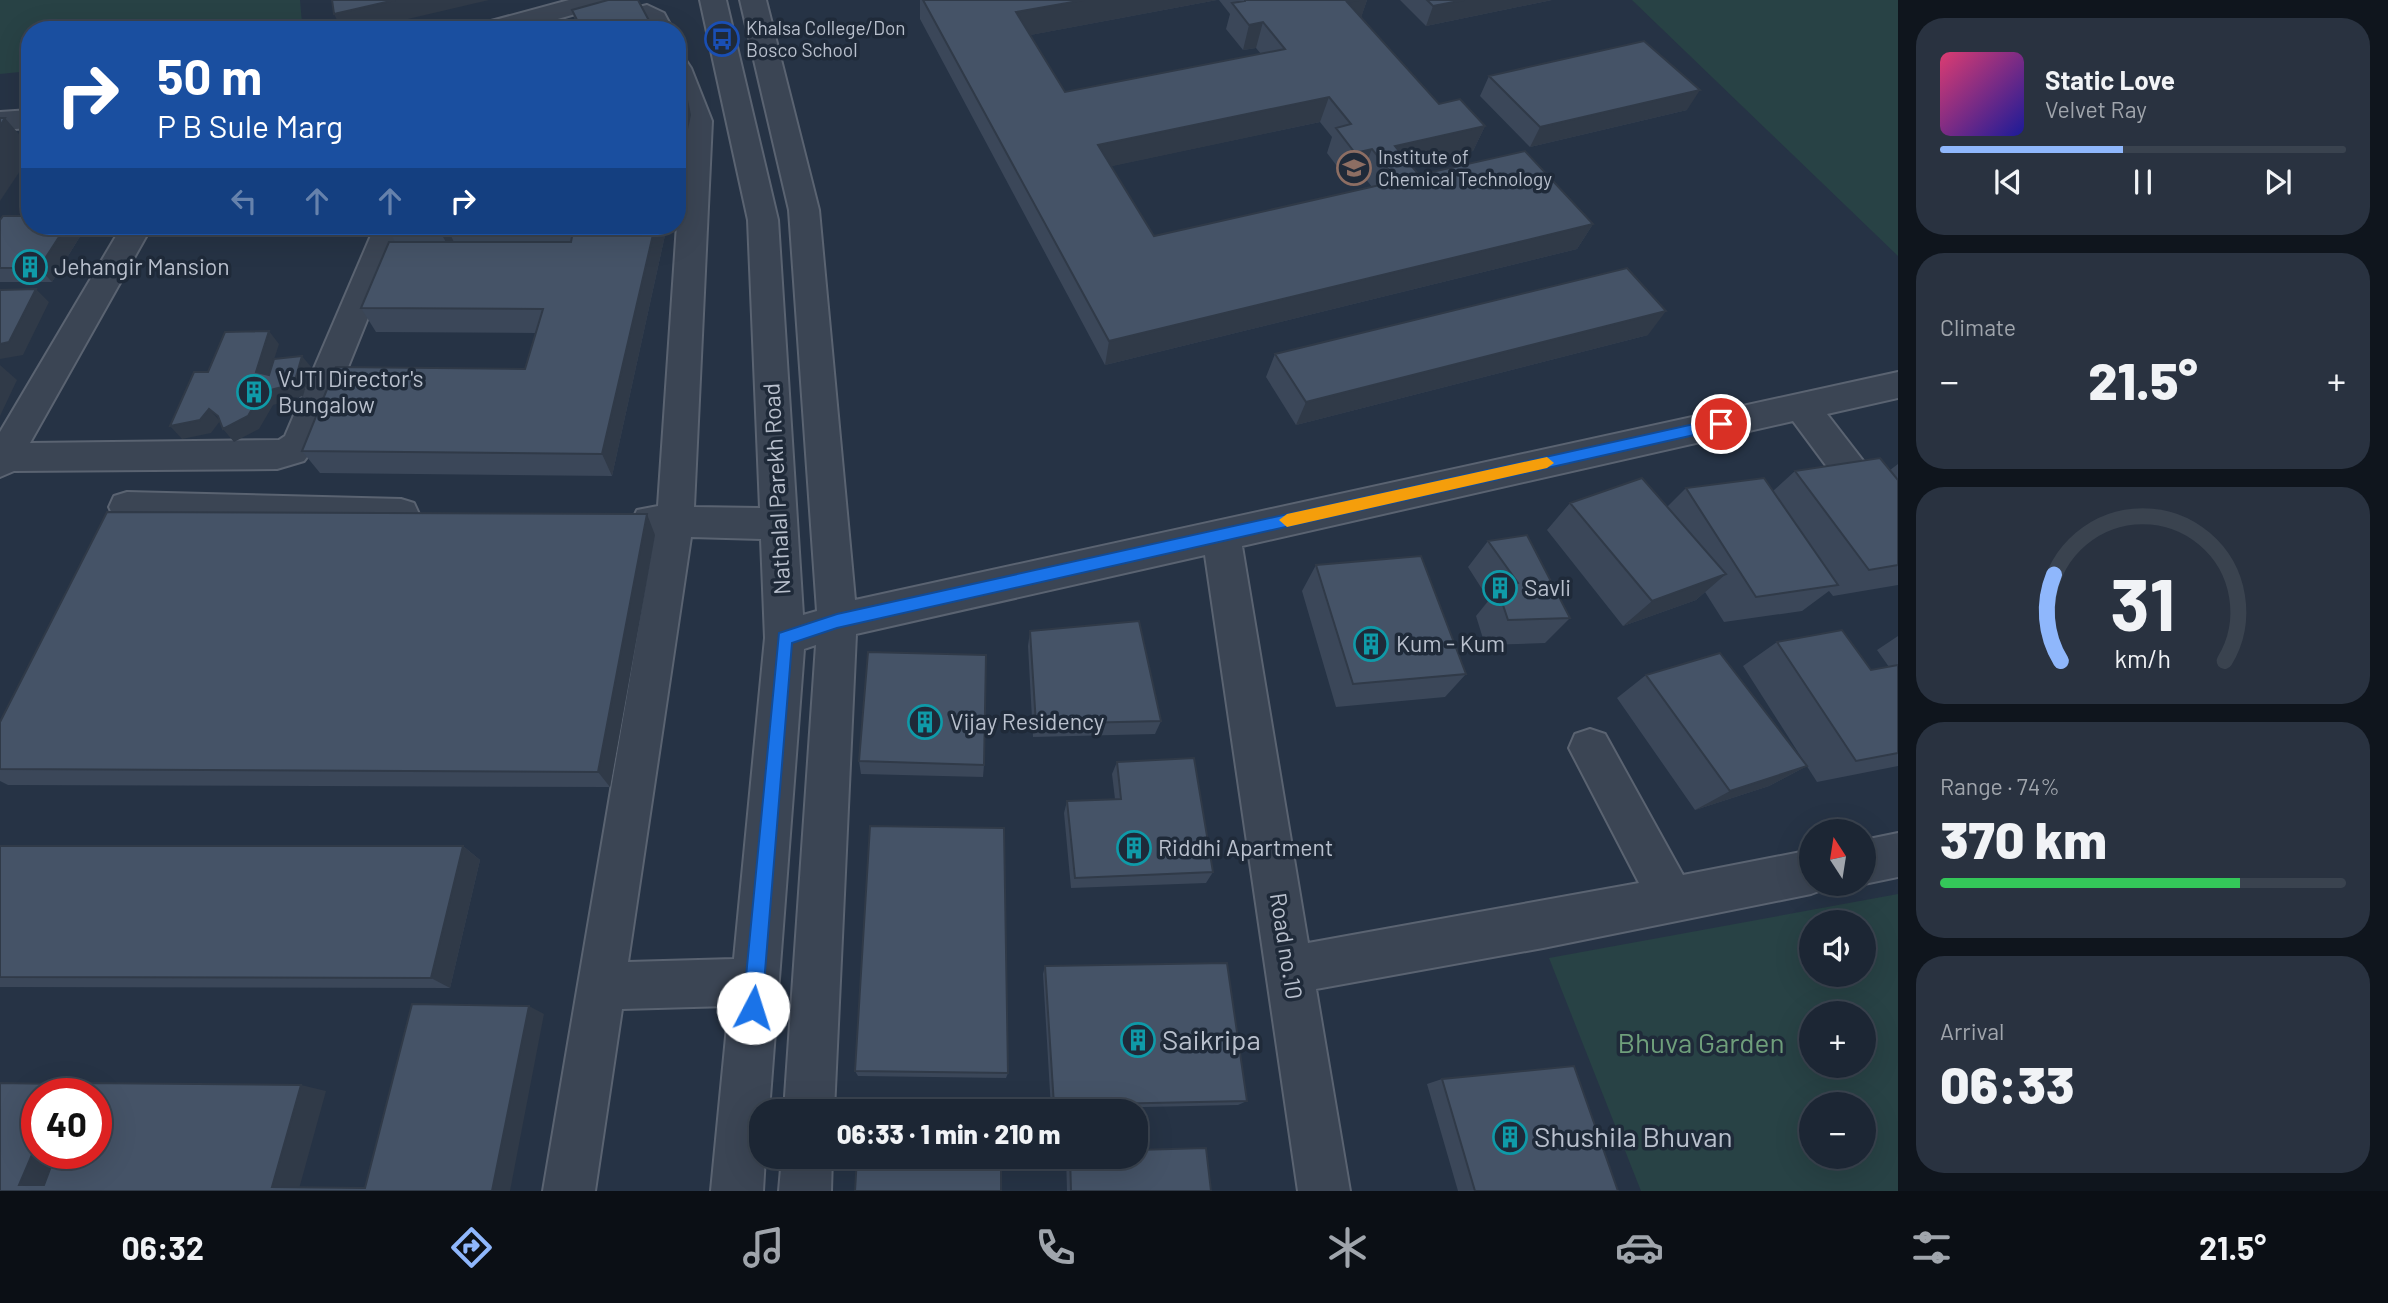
<!DOCTYPE html>
<meta charset="utf-8">
<style>
:root{--surface:#1c2634;--page:#293240;--text:#f1f3f6;--muted:#a0a5ac;--line:#3a434f;--accent:#8fb7fc}
body{margin:0;font-family:Barlow,sans-serif;background:var(--page);color:var(--text);height:100vh;display:flex;flex-direction:column;font-size:26px;white-space:nowrap}
*{box-sizing:border-box;margin:0}
p{font-size:23px;color:var(--muted)}
.icon{flex:none;width:38px;height:38px;fill:none;stroke:currentColor;stroke-width:2;stroke-linecap:round;stroke-linejoin:round}
.map{position:relative;flex:1;overflow:hidden}
.panel{display:flex;flex-direction:column;gap:18px;padding:18px;background:#0f151d;width:490px}
.panel>*{flex:none}
.guide{position:absolute;left:21px;top:21px;width:665px;height:214px;border-radius:28px;box-shadow:0 7px 28px #0002,0 0 0 2px var(--line);background:#1a4fa0;color:#fff;overflow:hidden}
.needle{width:46px;rotate:348deg}
.fabs{position:absolute;left:1799px;top:819px;display:grid;gap:14px}
.fabs a{display:grid;place-items:center;width:77px;height:77px;border-radius:50%;background:var(--surface);box-shadow:0 7px 28px #0002,0 0 0 2px var(--line);font-size:35px}
.speed{position:absolute;left:21px;top:1078px;display:flex;gap:14px;font-size:35px;font-weight:700;text-align:center}
.speed>*{display:grid;place-content:center;width:91px;height:91px;border-radius:50%;background:var(--surface);box-shadow:0 7px 28px #0002,0 0 0 2px var(--line);line-height:1}
.speed .limit{border:10px solid #d22;background:#fff;color:#111}
.pin{position:absolute;display:grid;place-items:center;width:60px;height:60px;color:#fff;margin:-30px;border:4px solid #fff;border-radius:50%;box-shadow:0 2px 7px #0007}
.me{position:absolute;width:77px;margin:-38px;rotate:5deg;stroke-linejoin:round;filter:drop-shadow(0 0 5px #0008)}
.turn{display:flex;align-items:center;gap:24px;height:147px;padding:0 21px;font-size:32px}
.turn .icon{width:91px;height:91px;stroke-width:2.5}
.turn b{display:block;font-size:49px;line-height:60px}
.lanes{display:flex;align-items:center;height:66px;padding:0 21px;background:#0003;justify-content:center;gap:35px;direction:ltr}
.lanes .off{opacity:.35}
.big{font-size:52px;font-weight:800;line-height:1.1}
.panel .widget{flex:1;display:flex;flex-direction:column;justify-content:center;gap:10px;min-width:0;padding:0 24px;border-radius:28px;background:var(--page)}
.panel .dial{align-items:center;gap:0}
.dial svg{height:182px;overflow:visible;fill:none;stroke:var(--line);stroke-width:7;stroke-linecap:round;text-anchor:middle}
.dial text{fill:var(--text);stroke:none}
.song{display:flex;align-items:center;gap:21px}
.cover{width:84px;height:84px;border-radius:10px;background:linear-gradient(135deg,hsl(340 70% 55%),hsl(240 70% 35%))}
.played{height:7px;border-radius:4px;background:linear-gradient(90deg,var(--accent) 45%,var(--line) 45%)}
.keys{display:flex;justify-content:space-around;direction:ltr}
.heat{display:flex;justify-content:space-between;align-items:center;font-size:38px;direction:ltr}
.charge{height:10px;border-radius:5px;background:linear-gradient(90deg,#34c759 74%,var(--line) 0)}
.trip{position:absolute;left:749px;top:1099px;width:399px;height:70px;border-radius:28px;background:var(--surface);box-shadow:0 7px 28px #0002,0 0 0 2px var(--line);font-weight:800;line-height:70px;text-align:center}
.menu{display:flex;height:112px;justify-content:space-around;align-items:center;background:#0b0f15;color:var(--muted)}
.menu .icon{width:49px;height:49px}
.menu .active{color:var(--accent)}
.menu b{font-size:32px;color:var(--text)}
main{display:flex;flex:1;min-height:0}
.map>svg:first-child{display:block}
.green{fill:#284245;fill-rule:evenodd}
.lines{fill:none;stroke-linecap:round;stroke-linejoin:round}
.minor-casing{stroke:#5a6371;stroke-width:4}
.minor{fill:#3b4554;fill-rule:evenodd}
.wall{fill:#3b4759;fill-rule:evenodd}
.shaded-wall{fill:#303a48}
.building{fill:#455367;stroke:#303a48;stroke-width:2;fill-rule:evenodd}
.route{fill:#1a73e8;stroke:#114b97;stroke-width:2}
.slow{fill:#f59e0b}
.labels{text-anchor:middle;stroke-width:7;stroke-linejoin:round;paint-order:stroke}
.far-poi-label{font-size:19px;fill:#b9c0cd;stroke:#1f2a39;text-anchor:start}
.poi-label{font-size:23px;fill:#b9c0cd;stroke:#1f2a39;text-anchor:start}
.street-label{font-size:23px;fill:#b9c0cd;stroke:#1f2a39}
.near-poi-label{font-size:28px;fill:#b9c0cd;stroke:#1f2a39;text-anchor:start}
.near-park-label{font-size:28px;fill:#6f9f7b;stroke:#1f2a39}
</style>
<main>
<div class="map">
<svg width="1898" height="1191" viewBox="0 0 1898 1191">
<rect width="100%" height="100%" fill="#263345"/>
<path class="green" d="M0,0H300L302,23L266,30H30V71L0,74Z
M1632,0H1898V256Z
M1898,894V1191H1641L1549,958ZM1811,922H1864V975H1811ZM1811,1013H1864V1066H1811ZM1811,1104H1864V1157H1811Z"/>
<g class="lines">
<g class="minor-casing">
<path id="minor" d="M569,0H611L607,5L519,30H476L480,24Z
M700,0H726L778,220L803,615L817,611L789,210L740,0H766L819,210L855,600L1898,372V398L1827,414L1898,506V549L1885,545L1793,421L1242,546L1308,943L1639,883L1569,748L1575,734L1590,729L1605,734L1683,875L1811,850V884H1828L1827,888L1811,894L1543,948L1316,989L1350,1191H1298L1205,555L856,634L834,1111H784L816,645L804,649L769,1111H761V1157H765L763,1191H711L729,1006L622,1009L595,1191H543L654,536L637,532L632,521L637,510L658,506L684,121L677,104V60L687,62L691,68L712,121L694,507L760,508L748,220ZM691,537L761,539L765,638L734,959L628,962Z
M647,5L664,13L673,30H647L642,22L610,30H583L580,26L584,20Z
M30,110V128L0,130V112Z
M122,226H152L30,443L279,440L285,436L375,226H405L317,444L304,461L277,469L14,471L0,477V432Z
M127,492L401,499L414,503L419,514L414,525L401,529L127,522L114,518L109,507L114,496Z
M1898,833V877L1864,884V840Z
M782,1157H832L831,1191H779Z"/>
</g>
<use href="#minor" class="minor"/>
</g>
<path class="wall" d="M920,0H1217L1030,35L1065,92L1261,54L1256,48L1243,50L1226,29L1230,14L1219,0H1367L1361,17L1439,104L1485,126L1473,151L1411,165L1419,175L1593,224L1577,249L1105,365L920,19ZM1320,122L1332,137L1327,153L1346,178L1362,174L1372,187L1154,236L1111,166Z
M1400,0H1552L1426,26Z
M572,10L654,30H578Z
M1489,76L1687,110L1530,147L1480,96Z
M0,220L30,226H81L84,230L52,282H0Z
M391,226H667L612,476L320,473L302,451L525,369L536,333L376,332L361,308L395,242L388,230Z
M1648,335L1296,425L1266,377L1275,354Z
M1898,464V585L1833,596L1829,591L1802,611L1724,622L1705,592L1696,600L1623,626L1547,530L1570,503L1667,507L1686,488L1773,491L1795,471L1890,470Z
M655,535L610,787L8,785L0,781V722Z
M1488,541L1570,618L1545,643L1485,645L1476,616L1489,600L1468,567Z
M1316,565L1466,674L1445,697L1336,707L1302,591Z
M1030,631L1161,721L1155,734L1033,737L1028,646Z
M1898,636V766L1817,782L1743,666L1777,642L1871,670L1889,667L1877,650Z
M1646,675L1807,766L1769,786L1695,810L1617,698Z
M859,761L984,765L983,777L861,774Z
M1117,762L1213,872L1206,883L1071,888L1064,813L1067,801L1115,799L1112,774Z
M0,846H463L480,860L450,988L0,987Z
M1045,966L1247,1101L1238,1105L1051,1109L1043,974Z
M855,1071L1008,1073L1006,1078L858,1076Z
M1442,1079L1618,1191H1458L1427,1084Z
M1066,1157H1136L1211,1191H1067Z"/>
<path class="shaded-wall" d="M395,0H489L361,30H342L334,14Z
M1084,0H1217L1015,38L1016,12Z
M1359,0H1367L1359,24L1347,2Z
M1464,0H1552L1426,26L1433,6Z
M1263,22L1256,48L1243,50L1249,25Z
M686,90L691,115L677,180V127Z
M1700,90L1687,110L1530,147L1540,127Z
M1329,97L1320,122L1094,170L1098,145Z
M5,118L30,147V156L0,201V126Z
M1485,126L1473,151L1389,170L1395,146Z
M1372,149L1362,174L1346,178L1355,153Z
M1593,224L1577,249L1105,365L1109,341Z
M66,226H81L84,230L52,282L39,268Z
M441,226H446L455,244L452,254L439,229Z
M655,226H667L612,476L602,454Z
M36,289L49,302L23,355L0,359V344Z
M1666,311L1648,335L1296,425L1306,402Z
M269,331L279,344L266,385L256,372Z
M302,356L312,368L303,396L273,405L259,429L234,442L223,429Z
M0,365L17,380L0,416Z
M209,409L220,421L211,433L182,439L170,426Z
M647,514L655,535L610,787L598,772Z
M1726,574L1696,600L1623,626L1652,601Z
M1807,766L1769,786L1695,810L1730,791Z
M463,846L480,860L450,988L431,978Z
M529,1006L544,1014L510,1191H492Z
M61,1084L95,1090L94,1094H57Z
M301,1085L326,1091L299,1189L272,1187Z
M37,1143V1153H70L57,1187L19,1185Z"/>
<path class="building" d="M332,0H395L334,14Z
M608,0H638L654,30H582L572,10Z
M923,0H1084L1016,12L1065,92L1285,49L1263,22L1249,25L1232,3L1245,1V0H1359L1347,2L1439,104L1460,99L1485,126L1395,146L1419,175L1525,151L1593,224L1109,341ZM1329,97L1351,124L1336,128L1355,153L1372,149L1398,181L1154,236L1098,145Z
M1427,0H1464L1433,6Z
M1644,41L1700,90L1540,127L1489,76Z
M677,74L686,90L677,127Z
M0,118H5L0,126Z
M3,216H30V226H66L39,268H0V220Z
M391,226H441L439,229L388,230Z
M574,226H655L602,454L302,451L336,367L525,369L543,309L361,308L389,242H571Z
M1627,268L1666,311L1306,402L1275,354Z
M36,289L9,342L0,344V290Z
M269,331L256,372L269,375L274,359L302,356L294,384L262,392L248,416L223,429L218,416L209,409L200,420L170,426L194,372H208L225,332Z
M1880,458L1898,480V565L1869,570L1795,471Z
M1642,478L1726,574L1652,601L1570,503Z
M1764,478L1838,585L1756,597L1686,488Z
M107,512L647,514L598,772L0,769V722Z
M1527,535L1570,618L1508,620L1498,590L1518,583L1488,541Z
M1421,556L1466,674L1353,684L1316,565Z
M1139,621L1161,721L1036,724L1030,631Z
M1842,630L1871,670L1898,665V753L1856,761L1777,642Z
M868,652L986,655L984,765L859,761Z
M1720,653L1807,766L1730,791L1646,675Z
M1194,758L1213,872L1075,878L1067,801L1121,799L1117,762Z
M870,826L1004,828L1008,1073L855,1071Z
M0,846H463L431,978L0,977Z
M1227,963L1247,1101L1054,1105L1045,966Z
M412,1004L529,1006L492,1191H0V1083L61,1084L57,1094H37V1143L19,1185H44L56,1153H96V1094H79L83,1083L301,1085L272,1187L365,1188Z
M1574,1066L1618,1191H1475L1442,1079Z
M1206,1148L1211,1191H1071L1070,1157H1136V1150Z
M857,1157H1001V1191H855Z"/>
<path class="route" d="M1721,418L1729,424L1721,429L837,628L792,643L762,1008L760,1015L753,1017L746,1015L743,1008L779,633L837,614Z"/>
<path class="slow" d="M1547,457L1554,463L1547,468L1287,527L1279,520L1287,514Z"/>
<defs>
<g id="bus-ring" transform="scale(1.75)"><circle r="9.5" fill="#1f2a39" stroke="#1a4fb4" stroke-width="1.5"/><path d="M-5-6H5V4H4V6H2V4H-2V6H-4V4H-5ZM-3.5-4V0h7V-4ZM-3.5 1.2v1.5H-2V1.2ZM2 1.2v1.5H3.5V1.2Z" fill="#1a4fb4"/></g>
<g id="university-ring" transform="scale(1.75)"><circle r="9.5" fill="#1f2a39" stroke="#8d6e63" stroke-width="1.5"/><path d="M0-5L7-2L0 1L-7-2ZM-4 1L0 2.5L4 1V4Q0 6-4 4Z" fill="#8d6e63"/></g>
<g id="building-ring" transform="scale(1.75)"><circle r="9.5" fill="#1f2a39" stroke="#0f9aa8" stroke-width="1.5"/><path d="M-4-6H4V6H1V3H-1V6H-4ZM-2.5-4.3h1.7v1.8h-1.7ZM.8-4.3h1.7v1.8H.8ZM-2.5-1h1.7V.8h-1.7ZM.8-1h1.7V.8H.8Z" fill="#0f9aa8"/></g>
</defs>
<g fill-rule="evenodd">
<use href="#bus-ring" x="722" y="39"/>
<use href="#university-ring" x="1354" y="168"/>
<use href="#building-ring" x="30" y="267"/>
<use href="#building-ring" x="254" y="392"/>
<use href="#building-ring" x="1500" y="588"/>
<use href="#building-ring" x="1371" y="644"/>
<use href="#building-ring" x="925" y="722"/>
<use href="#building-ring" x="1134" y="848"/>
<use href="#building-ring" x="1138" y="1040"/>
<use href="#building-ring" x="1510" y="1137"/>
</g>
<g class="labels">
<g class="far-poi-label">
<text x="746" y="35">Khalsa College/Don<tspan x="746" dy="22">Bosco School</tspan></text>
<text x="1378" y="164">Institute of<tspan x="1378" dy="22">Chemical Technology</tspan></text>
</g>
<g class="poi-label">
<text x="54" y="275">Jehangir Mansion</text>
<text x="278" y="387">VJTI Director's<tspan x="278" dy="26">Bungalow</tspan></text>
<text x="1524" y="596">Savli</text>
<text x="1396" y="652">Kum - Kum</text>
<text x="950" y="730">Vijay Residency</text>
<text x="1158" y="856">Riddhi Apartment</text>
</g>
<g class="street-label">
<text transform="translate(777 489) rotate(-93)" y="8">Nathalal Parekh Road</text>
<text transform="translate(1286 946) rotate(81)" y="8">Road no.10</text>
</g>
<g class="near-poi-label">
<text x="1162" y="1050">Saikripa</text>
<text x="1534" y="1147">Shushila Bhuvan</text>
</g>
<g class="near-park-label">
<text x="1701" y="1053">Bhuva Garden</text>
</g>
</g>
</svg>
<div class="fabs">
<a><svg class="needle" viewBox="-14 -14 28 28"><path d="M0-13l5 13h-10z" fill="#e53935"/><path d="M0 13l5-13h-10z" fill="#a0a5ac"/></svg></a>
<a><svg class="icon" aria-label="sound" viewBox="0 0 24 24"><path d="M4 9h4l5-4v14l-5-4H4zM17 9q2 3 0 6"/></svg></a>
<a>+</a>
<a>−</a>
</div>
<div class="speed"><div class="limit">40</div></div>
<div class="pin" style="left:1721px;top:424px;background:#d93025"><svg class="icon" aria-label="arrive" viewBox="0 0 24 24"><path d="M6 21V4h12l-3 4 3 4H6"/></svg></div>
<svg class="me" style="left:753px;top:1008px" viewBox="-20 -20 40 40"><circle r="19" fill="#fff"/><path d="M0-13L10 11 0 6-10 11z" fill="#1a73e8"/></svg>
<div class="trip">06:33 · 1 min · 210 m</div>
<div class="guide">
<div class="turn"><svg class="icon" aria-label="right" viewBox="0 0 24 24"><path d="M7 20v-9h11M14 6l5 5-5 5"/></svg><div><b>50 m</b>P B Sule Marg</div></div>
<div class="lanes"><svg class="icon off" aria-label="left" viewBox="0 0 24 24"><path d="M17 20v-9H6M10 6l-5 5 5 5"/></svg><svg class="icon off" aria-label="ahead" viewBox="0 0 24 24"><path d="M12 20V5M6 11l6-6 6 6"/></svg><svg class="icon off" aria-label="ahead" viewBox="0 0 24 24"><path d="M12 20V5M6 11l6-6 6 6"/></svg><svg class="icon" aria-label="right" viewBox="0 0 24 24"><path d="M7 20v-9h11M14 6l5 5-5 5"/></svg></div>
</div>
</div>
<section class="panel">
<div class="widget">
<div class="song"><i class="cover"></i><div><b>Static Love</b><p>Velvet Ray</p></div></div>
<div class="played"></div>
<div class="keys"><svg class="icon" aria-label="previous" viewBox="0 0 24 24"><path d="M18 5L8 12l10 7zM5 5v14"/></svg><svg class="icon" aria-label="pause" viewBox="0 0 24 24"><path d="M8 5v14M16 5v14"/></svg><svg class="icon" aria-label="next" viewBox="0 0 24 24"><path d="M6 5l10 7-10 7zM19 5v14"/></svg></div>
</div>
<div class="widget"><p>Climate</p>
<div class="heat"><a>−</a><b class="big">21.5°</b><a>+</a></div>
</div>
<div class="widget dial"><svg viewBox="0 0 100 80">
<path d="M14 69A42 42 0 1 1 86 69"/>
<path d="M14 69A42 42 0 0 1 11 31" stroke="#8fb7fc"/>
<text x="50" y="56" font-size="32" font-weight="700">31</text>
<text x="50" y="72" font-size="11">km/h</text>
</svg></div>
<div class="widget"><p>Range · 74%</p><b class="big">370 km</b><div class="charge"></div></div>
<div class="widget"><p>Arrival</p><b class="big">06:33</b></div>
</section>
</main>
<nav class="menu">
<b>06:32</b>
<svg class="icon active" aria-label="directions" viewBox="0 0 24 24"><path d="M12 3l9 9-9 9-9-9zM9 14v-3h6M13 9l2 2-2 2"/></svg>
<svg class="icon" aria-label="music" viewBox="0 0 24 24"><path d="M9 18V5l10-2v13"/><circle cx="6" cy="18" r="3"/><circle cx="16" cy="16" r="3"/></svg>
<svg class="icon" aria-label="phone" viewBox="0 0 24 24"><path d="M5 4h4l2 5-3 2q2 4 5 5l2-3 5 2v4C11 20 4 13 5 4z"/></svg>
<svg class="icon" aria-label="climate" viewBox="0 0 24 24"><path d="M12 3v18M4 7l16 10M4 17L20 7"/></svg>
<svg class="icon" aria-label="car" viewBox="0 0 24 24"><path d="M5 17H2v-5l4-1 3-4h7l3 4 3 1v5h-3M9 17h6M6 11h13"/><circle cx="7" cy="17" r="2"/><circle cx="17" cy="17" r="2"/></svg>
<svg class="icon" aria-label="filters" viewBox="0 0 24 24"><path d="M4 7h16M4 17h16"/><circle cx="9" cy="7" r="2"/><circle cx="15" cy="17" r="2"/></svg>
<b>21.5°</b>
</nav>
